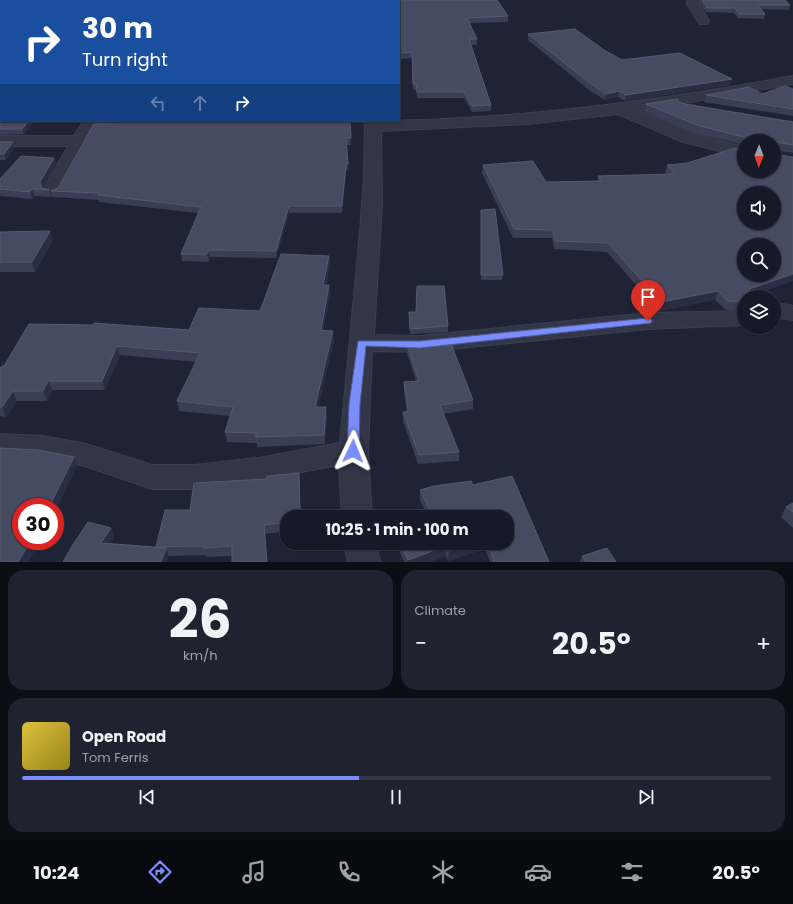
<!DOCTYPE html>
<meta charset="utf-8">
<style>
:root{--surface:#161a28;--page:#1f2330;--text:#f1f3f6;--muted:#9ea1a8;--line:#353845;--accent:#7a8dfa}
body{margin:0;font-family:Poppins,sans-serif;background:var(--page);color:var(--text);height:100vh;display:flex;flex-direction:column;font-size:15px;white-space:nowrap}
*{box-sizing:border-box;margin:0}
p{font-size:13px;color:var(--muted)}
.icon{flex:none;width:22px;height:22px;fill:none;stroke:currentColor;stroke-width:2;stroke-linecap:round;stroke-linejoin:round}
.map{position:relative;height:562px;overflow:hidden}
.details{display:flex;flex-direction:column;gap:8px;padding:8px;background:#0c0e16;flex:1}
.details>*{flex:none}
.hud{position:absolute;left:0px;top:0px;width:400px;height:122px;box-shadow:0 1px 3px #0004,0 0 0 1px var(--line);background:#1a4fa0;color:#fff;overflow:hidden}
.needle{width:26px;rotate:181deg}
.fabs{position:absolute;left:737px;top:134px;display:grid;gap:8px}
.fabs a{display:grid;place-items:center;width:44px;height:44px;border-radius:50%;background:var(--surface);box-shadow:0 1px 3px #0004,0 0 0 1px var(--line);font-size:20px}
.speed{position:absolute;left:12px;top:498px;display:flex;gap:8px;font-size:20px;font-weight:700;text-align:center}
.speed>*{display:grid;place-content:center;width:52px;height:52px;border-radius:50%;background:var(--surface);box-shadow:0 1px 3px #0004,0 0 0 1px var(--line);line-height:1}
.speed .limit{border:6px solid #d22;background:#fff;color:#111}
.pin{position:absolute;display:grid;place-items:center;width:34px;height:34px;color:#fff;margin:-41px -17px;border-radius:50% 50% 50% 0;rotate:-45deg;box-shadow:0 0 4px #0007}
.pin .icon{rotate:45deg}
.me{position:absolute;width:44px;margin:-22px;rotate:2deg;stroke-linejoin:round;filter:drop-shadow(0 0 3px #0008)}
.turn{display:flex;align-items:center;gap:14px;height:84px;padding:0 16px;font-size:18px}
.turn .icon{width:52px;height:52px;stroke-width:2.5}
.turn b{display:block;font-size:28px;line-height:34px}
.lanes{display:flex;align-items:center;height:38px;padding:0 16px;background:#0003;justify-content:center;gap:20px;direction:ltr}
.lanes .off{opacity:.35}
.big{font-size:30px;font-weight:700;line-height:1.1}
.details .widget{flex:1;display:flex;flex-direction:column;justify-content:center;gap:6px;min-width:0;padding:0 14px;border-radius:16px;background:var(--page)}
.details .dial{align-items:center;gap:0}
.dial b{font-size:52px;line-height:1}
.song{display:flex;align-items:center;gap:12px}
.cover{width:48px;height:48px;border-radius:6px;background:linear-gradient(135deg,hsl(50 70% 55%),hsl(50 70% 35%))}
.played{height:4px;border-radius:2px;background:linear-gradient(90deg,var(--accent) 45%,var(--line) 45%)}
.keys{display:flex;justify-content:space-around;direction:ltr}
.heat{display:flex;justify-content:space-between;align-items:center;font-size:22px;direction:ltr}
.details .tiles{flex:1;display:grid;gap:8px;grid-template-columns:1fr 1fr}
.widget:last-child{grid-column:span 2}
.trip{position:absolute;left:280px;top:510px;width:234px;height:40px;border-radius:16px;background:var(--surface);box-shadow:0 1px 3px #0004,0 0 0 1px var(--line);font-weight:700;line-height:40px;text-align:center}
.menu{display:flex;height:64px;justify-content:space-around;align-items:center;background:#090a10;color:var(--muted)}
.menu .icon{width:28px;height:28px}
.menu .selected{color:var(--accent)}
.menu b{font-size:18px;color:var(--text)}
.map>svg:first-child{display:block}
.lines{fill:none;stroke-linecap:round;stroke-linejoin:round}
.minor-casing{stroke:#3b3f50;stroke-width:2}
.minor{fill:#323647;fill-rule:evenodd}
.wall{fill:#393e55}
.shaded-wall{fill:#292e44}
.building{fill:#454b61;stroke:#555a71;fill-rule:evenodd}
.route{fill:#7a8dfa;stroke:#4f5ca2}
</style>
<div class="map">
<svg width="793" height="562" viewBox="0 0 793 562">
<rect width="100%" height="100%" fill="#1e2336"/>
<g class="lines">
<g class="minor-casing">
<path id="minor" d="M148,0H161L162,1H149Z
M687,0H699V4L709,21L707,24H699L687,4Z
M0,56H1V64H0Z
M793,76V84L639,111L695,134L744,147V157L683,142L618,114L527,124L381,131L382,204L374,335L420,336L648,313L744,311V325L648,329L420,352L372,351L368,451L372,517H342L339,465L264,479L195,489H152L85,466L43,458L0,456V434L43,436L86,444L152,465H195L264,457L340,443L360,232L364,176L365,121C508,121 652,102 793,76Z
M85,121H150L148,124L142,126L95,129L61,190L59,194L52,196L45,194L43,190L68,146H0V136H74L83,122Z
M783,304L793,306V320L783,318L774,320V306Z
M344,543H376L380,562H348Z"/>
</g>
<use href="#minor" class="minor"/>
</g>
<path class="wall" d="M163,0H497L508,16V22L470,23L477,39V45H471L491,105V111L472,112L464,98H417L416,90H413L412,58L399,59V1H164Z
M700,0H785L790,5L789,10L761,9L765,14L764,19L738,18L734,13L706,12L700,4Z
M528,34L622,60L730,85L625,101L618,97L605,100L589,90L528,40Z
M793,89V116L704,102L706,95L762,94Z
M0,92L1,121H34L24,134L0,135Z
M679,102L685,104L793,122V153L775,150L755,295L757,296L756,297H744V307L735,310H726L715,300L659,311L607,252L554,249L552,238H513L482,173L483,165L546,182L598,181V176L666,174L665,173L667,165L744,171L774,141H744V145L695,133L645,112L646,104Z
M350,121L351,145H347L348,170L346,171L342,213H289L276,258L210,257L209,262L182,261L181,254L198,213L99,202V200L53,197L51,191Z
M0,142H13L14,148L6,160H0Z
M54,158L56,164L42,188L49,190L51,197L35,196L32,199L0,196V179Z
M481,210L503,275L502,280H481Z
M0,232L53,240L35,272H0Z
M329,256L330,264L326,285H329L330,294L323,330L334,340L318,407L327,417L325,444L257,447V443L227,442L225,432L230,416L179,411L177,401L196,362L120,355L105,390H52L47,401H17L6,417L0,416V368L4,366L189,330L260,311Z
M409,312L448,326V332L410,334Z
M407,344L473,400V409L443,414L459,452V461L418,464L403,421V412L407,411L404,391V382L416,381L407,353Z
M512,476L549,562H490L485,549L448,561L446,556L430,562H404L397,545V543H507V517H428L420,500V490L434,486L471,481L473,485Z
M300,482L287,517V531L265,534L232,556L206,557V555L168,556L169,557L63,562L111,528L114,537L110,543L156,547L190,510Z
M793,503V528L781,517L786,507Z
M582,556L616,562H581L580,561Z"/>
<path class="shaded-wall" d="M732,79L730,85L625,101L626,95Z
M619,91L618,97L605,100L606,94Z
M29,121H34L24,134L22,129Z
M13,142L14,148L6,160L4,154Z
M54,158L56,164L42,189L40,182Z
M346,164V171L342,213V206Z
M32,189L35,196L32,199L30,192Z
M289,206V213L276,258V251Z
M50,231L53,240L35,272L32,262Z
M209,250L210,257L209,262L207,254Z
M329,256L330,264L324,294L323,285Z
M793,274V281L748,297L749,289Z
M329,285L330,294L321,339V330Z
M718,291L715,300L659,311L661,302Z
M744,299V307L735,310L738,301Z
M333,331L334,340L316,417L315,407Z
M117,346L120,355L105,390L102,381Z
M48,381L52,390L47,401L43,391Z
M13,391L17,401L6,417L2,407Z
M326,407L327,417L325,444L324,435Z
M74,457L77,466L55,512V507H49Z
M299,473L300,482L301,517H300Z
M111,528L114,537L105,552L101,543Z
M31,541H40L28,562H18Z
M474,543H486L485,549L448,561L449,551Z
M446,546V556L430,562H408V560Z
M166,548L169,557L167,562H161Z"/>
<path class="building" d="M0,0H141L142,1H1V51L0,50Z
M168,0H497L508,16L467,18L477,39H469L491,105L472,106L464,92H417L416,84H413L412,52L399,53V1H169Z
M702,0H785L790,5H757L765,14H739L735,8H707Z
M575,29L604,50L622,60L680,53L732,79L626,95L619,91L606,94L590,83L528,34Z
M785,86L793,89V109L706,95L749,87L762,94Z
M0,92H1V121H29L22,129H0Z
M677,99L679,102L685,104L793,122V145L775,142V154L793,157V274L749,289L757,296L754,297H744V299L738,301H728L718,291L661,302L608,243L555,241L553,230L514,229L483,165L533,161L546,182L601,181L598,176L675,174L667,165L687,163L735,148L744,150V171H774V141H747V138L697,125L646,104ZM744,193H774V223H744ZM744,245H774V275H744Z
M141,121H350L351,138H346L348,164H346L342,206H289L276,251L209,250L207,254H181L201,207L98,195L99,193L51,191L58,188L94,124Z
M0,142H13L4,154H0Z
M21,156L54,158L40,182L42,188L49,190L32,189L30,192L0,189V179Z
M495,209L503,275H481V210Z
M50,231L32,262H0V232Z
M281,254L329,256L323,285H329L321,330L333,331L315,407H326L324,435L256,437V433L225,432L233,407L177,401L200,353L117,346L102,381H48L43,391H13L2,407H0V368L2,366H4L29,324L93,325L94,323L189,330L199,308L260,311Z
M417,286H444L448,326L410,329L409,312H416Z
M450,341L473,400L440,405L459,452L419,455L403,412L408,411L404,382L419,381L407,344Z
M0,448L39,450L74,457L49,507H21V541H31L18,562H0Z
M299,473L300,517H287V522L264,525L267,562H232V546L204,548V546L156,547L165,510H190L194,483L267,479V476Z
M512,476L549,562H494L488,543H507V517H433L420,490L434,486L471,481L473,485Z
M793,503V512L786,507Z
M88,522L111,528L101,543L166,548L161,562H63L72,546Z
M400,543H474L449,551L446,546L408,560Z
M607,548L616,562H586L582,556Z"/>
<path class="route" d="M648,318L651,319L652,321L651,323L420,348L366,346L360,404L359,451L357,454L353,455L349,454L347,451L349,404L358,341H420Z"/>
</svg>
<div class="fabs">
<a><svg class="needle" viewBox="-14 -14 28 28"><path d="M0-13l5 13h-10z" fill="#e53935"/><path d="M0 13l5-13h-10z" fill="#9ea1a8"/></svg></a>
<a><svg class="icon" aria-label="sound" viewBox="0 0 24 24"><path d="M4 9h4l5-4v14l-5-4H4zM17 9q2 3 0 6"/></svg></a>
<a><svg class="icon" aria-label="search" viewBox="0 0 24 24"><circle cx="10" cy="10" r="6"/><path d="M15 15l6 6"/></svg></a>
<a><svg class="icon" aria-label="layers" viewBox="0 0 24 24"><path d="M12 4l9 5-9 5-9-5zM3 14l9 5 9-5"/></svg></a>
</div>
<div class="speed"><div class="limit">30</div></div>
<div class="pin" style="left:648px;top:321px;background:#d93025"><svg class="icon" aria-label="arrive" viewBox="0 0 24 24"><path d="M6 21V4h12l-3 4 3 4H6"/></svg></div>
<svg class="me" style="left:353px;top:451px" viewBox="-20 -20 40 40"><path d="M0-17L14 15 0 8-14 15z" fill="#7a8dfa" stroke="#fff" stroke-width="4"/></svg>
<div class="trip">10:25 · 1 min · 100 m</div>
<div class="hud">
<div class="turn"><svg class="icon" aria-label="right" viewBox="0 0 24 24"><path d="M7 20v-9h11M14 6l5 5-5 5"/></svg><div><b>30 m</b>Turn right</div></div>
<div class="lanes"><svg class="icon off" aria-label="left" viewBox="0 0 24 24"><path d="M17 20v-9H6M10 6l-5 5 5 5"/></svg><svg class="icon off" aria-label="ahead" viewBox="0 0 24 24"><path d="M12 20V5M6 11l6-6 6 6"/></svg><svg class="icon" aria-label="right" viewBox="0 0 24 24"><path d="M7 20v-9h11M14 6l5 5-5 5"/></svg></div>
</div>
</div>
<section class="details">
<div class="tiles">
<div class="widget dial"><b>26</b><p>km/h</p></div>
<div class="widget"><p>Climate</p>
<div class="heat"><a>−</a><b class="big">20.5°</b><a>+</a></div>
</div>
<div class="widget">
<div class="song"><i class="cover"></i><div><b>Open Road</b><p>Tom Ferris</p></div></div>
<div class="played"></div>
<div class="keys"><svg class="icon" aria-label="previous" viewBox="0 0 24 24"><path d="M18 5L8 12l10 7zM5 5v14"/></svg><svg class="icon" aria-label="pause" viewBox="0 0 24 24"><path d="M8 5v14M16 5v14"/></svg><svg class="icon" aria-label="next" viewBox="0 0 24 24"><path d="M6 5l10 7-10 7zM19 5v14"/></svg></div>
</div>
</div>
</section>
<nav class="menu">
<b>10:24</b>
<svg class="icon selected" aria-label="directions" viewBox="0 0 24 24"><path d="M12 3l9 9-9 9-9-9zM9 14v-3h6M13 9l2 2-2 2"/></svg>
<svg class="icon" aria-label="music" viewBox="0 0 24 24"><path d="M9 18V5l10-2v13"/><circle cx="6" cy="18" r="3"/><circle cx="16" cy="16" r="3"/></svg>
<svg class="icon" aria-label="phone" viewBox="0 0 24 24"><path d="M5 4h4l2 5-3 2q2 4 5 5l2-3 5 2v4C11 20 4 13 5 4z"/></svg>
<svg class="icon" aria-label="climate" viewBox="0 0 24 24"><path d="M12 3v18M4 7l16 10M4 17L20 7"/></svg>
<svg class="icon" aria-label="car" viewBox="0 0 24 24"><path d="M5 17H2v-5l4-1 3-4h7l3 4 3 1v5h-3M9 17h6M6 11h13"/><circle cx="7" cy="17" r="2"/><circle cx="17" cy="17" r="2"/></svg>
<svg class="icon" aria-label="filters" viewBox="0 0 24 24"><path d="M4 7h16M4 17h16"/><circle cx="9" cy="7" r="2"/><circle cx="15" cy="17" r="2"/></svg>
<b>20.5°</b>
</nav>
